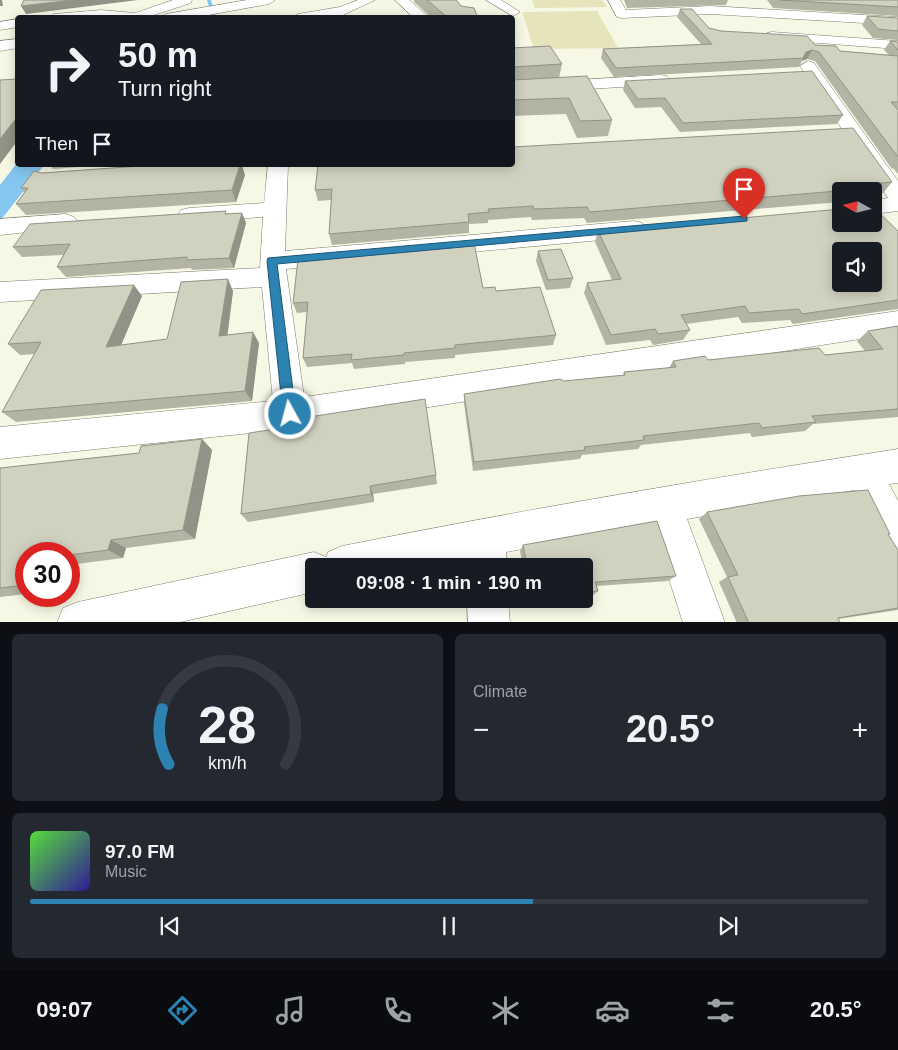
<!DOCTYPE html>
<meta charset="utf-8">
<style>
:root{--surface:#171b24;--page:#242831;--text:#f1f3f6;--muted:#9ea1a6;--line:#363941;--accent:#2c83b2}
body{margin:0;font-family:Arial,sans-serif;background:var(--page);color:var(--text);height:100vh;display:flex;flex-direction:column;font-size:19px;white-space:nowrap}
*{box-sizing:border-box;margin:0}
p{font-size:16px;color:var(--muted)}
.icon{flex:none;width:28px;height:28px;fill:none;stroke:currentColor;stroke-width:2;stroke-linecap:round;stroke-linejoin:round}
.map{position:relative;height:622px;overflow:hidden}
.sheet{display:flex;flex-direction:column;gap:12px;padding:12px;background:#0d0f14;flex:1}
.sheet>*{flex:none}
.hud{position:absolute;left:15px;top:15px;width:500px;height:152px;border-radius:5px;box-shadow:0 2px 12px #0003;background:#171b24;color:var(--text);overflow:hidden}
.needle{width:32px;rotate:278deg}
.buttons{position:absolute;left:832px;top:182px;display:grid;gap:10px}
.buttons a{display:grid;place-items:center;width:50px;height:50px;border-radius:5px;background:var(--surface);box-shadow:0 2px 12px #0003;font-size:25px}
.speed{position:absolute;left:15px;top:542px;display:flex;gap:10px;font-size:25px;font-weight:700;text-align:center}
.speed>*{display:grid;place-content:center;width:65px;height:65px;border-radius:50%;background:var(--surface);box-shadow:0 2px 12px #0003;line-height:1}
.speed .limit{border:8px solid #d22;background:#fff;color:#111}
.pin{position:absolute;display:grid;place-items:center;width:42px;height:42px;color:#fff;margin:-51px -21px;border-radius:50% 50% 50% 0;rotate:-45deg;box-shadow:0 0 5px #0007}
.pin .icon{rotate:45deg}
.me{position:absolute;width:55px;margin:-28px;rotate:353deg;stroke-linejoin:round;filter:drop-shadow(0 0 4px #0008)}
.turn{display:flex;align-items:center;gap:18px;height:105px;padding:0 20px;font-size:22px}
.turn .icon{width:65px;height:65px;stroke-width:2.5}
.turn b{display:block;font-size:35px;line-height:42px}
.then{display:flex;align-items:center;height:48px;padding:0 20px;background:#0003;gap:10px;font-size:19px}
.big{font-size:38px;font-weight:700;line-height:1.1}
.sheet .widget{flex:1;display:flex;flex-direction:column;justify-content:center;gap:8px;min-width:0;padding:0 18px;border-radius:8px;background:var(--page)}
.sheet .dial{align-items:center;gap:0}
.dial svg{height:130px;overflow:visible;fill:none;stroke:var(--line);stroke-width:7;stroke-linecap:round;text-anchor:middle}
.dial text{fill:var(--text);stroke:none}
.song{display:flex;align-items:center;gap:15px}
.cover{width:60px;height:60px;border-radius:8px;background:linear-gradient(135deg,hsl(110 70% 55%),hsl(250 70% 35%))}
.played{height:5px;border-radius:2px;background:linear-gradient(90deg,var(--accent) 60%,var(--line) 60%)}
.keys{display:flex;justify-content:space-around;direction:ltr}
.heat{display:flex;justify-content:space-between;align-items:center;font-size:28px;direction:ltr}
.sheet .tiles{flex:1;display:grid;gap:12px;grid-template-columns:1fr 1fr}
.widget:last-child{grid-column:span 2}
.trip{position:absolute;left:305px;top:558px;width:288px;height:50px;border-radius:5px;background:var(--surface);box-shadow:0 2px 12px #0003;font-weight:700;line-height:50px;text-align:center}
.menu{display:flex;height:80px;justify-content:space-around;align-items:center;background:#090b0e;color:var(--muted)}
.menu .icon{width:35px;height:35px}
.menu .active{color:var(--accent)}
.menu b{font-size:22px;color:var(--text)}
.map>svg:first-child{display:block}
.green{fill:#e5e4ba}
.water{fill:#84c6ef}
.lines{fill:none;stroke-linecap:round;stroke-linejoin:round}
.stream{fill:#84c6ef;fill-rule:evenodd}
.minor-casing{stroke:#7d7c6d;stroke-width:1}
.major-casing{stroke:#7d7c6d;stroke-width:1}
.minor{fill:#fff;fill-rule:evenodd}
.major{fill:#fff;fill-rule:evenodd}
.wall{fill:#b4b4a5}
.shaded-wall{fill:#929286}
.building{fill:#d1d1c0;stroke:#929286;fill-rule:evenodd}
.route{fill:#2c83b2;stroke:#1d5574}
</style>
<div class="map">
<svg width="898" height="623" viewBox="0 0 898 623">
<rect width="100%" height="100%" fill="#f7f7e5"/>
<path class="green" d="M532,0H602L607,7L535,8Z
M597,11L618,48L534,49L522,12Z"/>
<path class="water" d="M17,163L44,165L0,221V185Z"/>
<g class="lines">
<path class="stream" d="M207,0H211L216,18H212Z"/>
<g class="minor-casing">
<path id="minor" d="M173,0H192L191,3L154,15L157,18H47L54,14L101,10L135,13Z
M358,0H375L343,15L291,18L298,14L340,7Z
M395,0H409L430,18H414Z
M486,0H501L520,12L513,16Z
M608,0H620L626,10L710,6L898,17V25L710,14L622,18L617,17Z
M18,19V27L0,30V22Z
M772,32L898,41V49L767,39L765,36L767,33Z
M808,61L814,63L898,181V211L874,214V200L888,198L800,66Z
M661,75L667,76L669,80L667,84L512,94V84Z
M268,165H288L285,251L634,221L642,223L646,229L642,235L634,237L286,269L304,397L898,311V333L290,429L0,459V427L273,401L262,287L0,302V282L260,268L263,217L189,222L181,220L178,215L181,210L189,208L264,203Z
M66,214L74,217L78,222L74,227L0,235V219Z
M898,449V483L889,484L898,501V559L884,554L855,490L687,519L725,623H683L652,525L506,552L507,566H467V560L435,566H314V592L176,623H57L63,608L78,602L314,552L326,557L328,552L342,546C527,509 711,478 898,449Z
M467,599H508L510,623H468Z"/>
</g>
<g class="major-casing">
<path id="major" d="M247,0H275L269,4L192,18H159L166,14Z
M18,39V48L0,51V41Z"/>
</g>
<use href="#minor" class="minor"/>
<use href="#major" class="major"/>
</g>
<path class="wall" d="M414,0H456L461,6L478,18H432L414,2Z
M624,0H728L726,5L627,8Z
M767,0H898V16L773,8Z
M680,9L709,28L721,31L815,45L840,51L889,55L884,50L890,41L898,42V174L893,168L892,169L815,61L807,59L802,61L799,67L614,77L601,58L603,49L701,44L677,17Z
M867,16L898,18V40L873,38L862,25Z
M512,48L562,64L559,78L612,120L608,136L577,138L566,114L512,116Z
M625,81L843,115L837,124L680,132L661,107L635,108L623,90Z
M50,165H104L53,169Z
M154,165H190L245,175L236,202L26,215L16,204L24,193L21,188L42,173Z
M318,165L892,182L883,193L874,194V191H841V202L587,223L584,218L532,220L531,217L488,220V223L469,224V233L332,245L329,234L331,200L318,201L315,190Z
M242,213L246,223L234,268L192,270L191,268L66,277L57,267L63,255L22,257L13,247L227,214Z
M598,231H898V309L793,324L790,320L742,323L738,317L686,324L690,330L683,340L653,345L650,340L606,345L584,293L587,283L612,280L595,242Z
M538,251L573,278L570,288L546,290L536,261Z
M483,288L496,291L556,335L553,345L455,355V358L405,362V364L354,369L352,363L307,367L303,358L307,312L297,313L293,303Z
M233,291L227,335L259,343L252,401L16,422L2,412L35,354L20,355L8,344L142,296L121,345L167,339Z
M898,326V417L813,424L805,431L752,437L750,433L641,445L638,449L582,455L580,459L473,471L464,403V394L564,381L623,375L624,372L669,368L673,361L825,355L865,351L857,341L868,331Z
M249,433L436,475L437,484L373,494L374,502L248,522L241,514Z
M202,439L212,450L195,539L126,548L123,558L69,565V554H26V594L0,597V468L139,453Z
M707,512L890,534L888,535L898,550V610L838,619L840,623H737L719,582L727,577L699,519Z
M523,545L676,576L668,581L597,586L598,591L593,595L584,596V566H523L520,551Z
M529,599H561L529,602Z"/>
<path class="shaded-wall" d="M0,0H2L3,6H0Z
M73,0H138L26,14L21,6Z
M812,50L807,59L802,61L806,52Z
M18,116V140L0,164V139Z
M240,165H242L245,175L236,202L232,190Z
M242,213L246,223L234,268L229,258Z
M228,279L233,291L226,347L219,336Z
M134,285L142,296L116,357L106,347Z
M253,332L259,343L252,401L245,391Z
M202,439L212,450L195,539L183,530Z
M370,486L373,494L374,502L371,494Z
M111,540L126,548L123,558L108,550Z"/>
<path class="building" d="M24,0H73L21,6Z
M427,0H456L461,6L474,8L478,18H448Z
M780,0H898V7Z
M680,9H692L709,28L721,31L807,36L815,45L836,46L840,51L898,56V102H891L898,110V157L819,52L812,50L806,52L803,58L616,68L603,49L712,44Z
M867,16L898,18V31L878,29Z
M890,41L898,42V50Z
M550,46L562,64L513,67L512,77V48Z
M812,71L843,115L683,123L665,98L638,99L625,81Z
M587,76L612,120L580,121L569,98L512,100V80Z
M18,79V116L0,139V80Z
M853,128L892,182L849,186L855,191H850L849,190L590,212L587,207L534,209L533,206L488,209L489,212L468,214L469,222L329,234L332,189L315,190L318,165H512V147Z
M154,165H240L232,190L16,204L28,188H21L34,171L42,173Z
M874,208L898,231V300L802,314L799,309L749,313L745,306L681,315L690,330L658,334L655,329L611,335L587,283L621,279L598,231L841,209V224H874ZM841,251H874V284H841Z
M226,211L225,214L242,213L229,258L187,260V257L57,267L70,244L13,247L30,224Z
M474,243L483,288L495,287L496,291L540,287L556,335L455,345V348L404,353V355L351,360L352,354L303,358L308,302L293,303L298,259Z
M561,249L573,278L548,280L538,251Z
M228,279L219,336L253,332L245,391L2,412L41,342L8,344L41,290L134,285L106,347L167,339L181,282Z
M898,326V409L812,416L816,422L762,428L759,423L643,436L644,440L584,447L585,450L474,462L464,394L560,379L564,381L625,375L624,372L676,367L673,361L705,356L708,360L819,348L825,355L883,349L868,331Z
M425,399L436,475L370,486L371,494L241,514L249,433L309,424V417Z
M202,439L183,530L111,540L108,550L69,555V554H26V581L25,585L0,588V468L139,453L141,446Z
M868,490L890,534H888L898,550V608L838,618L840,623H749L728,577L738,575L707,512L799,496Z
M657,521L676,576L595,582L598,591L584,592V566H527L523,545Z"/>
<path class="route" d="M744,216L747,217V221L277,264L296,414L294,418L290,420L285,418L283,414L267,261L268,258Z"/>
</svg>
<div class="buttons">
<a><svg class="needle" viewBox="-14 -14 28 28"><path d="M0-13l5 13h-10z" fill="#e53935"/><path d="M0 13l5-13h-10z" fill="#9ea1a6"/></svg></a>
<a><svg class="icon" aria-label="sound" viewBox="0 0 24 24"><path d="M4 9h4l5-4v14l-5-4H4zM17 9q2 3 0 6"/></svg></a>
</div>
<div class="speed"><div class="limit">30</div></div>
<div class="pin" style="left:744px;top:219px;background:#d93025"><svg class="icon" aria-label="arrive" viewBox="0 0 24 24"><path d="M6 21V4h12l-3 4 3 4H6"/></svg></div>
<svg class="me" style="left:290px;top:414px" viewBox="-20 -20 40 40"><circle r="17" fill="#2c83b2" stroke="#fff" stroke-width="3"/><path d="M0-11L8 9 0 5-8 9z" fill="#fff"/></svg>
<div class="trip">09:08 · 1 min · 190 m</div>
<div class="hud">
<div class="turn"><svg class="icon" aria-label="right" viewBox="0 0 24 24"><path d="M7 20v-9h11M14 6l5 5-5 5"/></svg><div><b>50 m</b>Turn right</div></div>
<div class="then">Then<svg class="icon" aria-label="arrive" viewBox="0 0 24 24"><path d="M6 21V4h12l-3 4 3 4H6"/></svg></div>
</div>
</div>
<section class="sheet">
<div class="tiles">
<div class="widget dial"><svg viewBox="0 0 100 80">
<path d="M14 69A42 42 0 1 1 86 69"/>
<path d="M14 69A42 42 0 0 1 10 35" stroke="#2c83b2"/>
<text x="50" y="56" font-size="32" font-weight="700">28</text>
<text x="50" y="72" font-size="11">km/h</text>
</svg></div>
<div class="widget"><p>Climate</p>
<div class="heat"><a>−</a><b class="big">20.5°</b><a>+</a></div>
</div>
<div class="widget">
<div class="song"><i class="cover"></i><div><b>97.0 FM</b><p>Music</p></div></div>
<div class="played"></div>
<div class="keys"><svg class="icon" aria-label="previous" viewBox="0 0 24 24"><path d="M18 5L8 12l10 7zM5 5v14"/></svg><svg class="icon" aria-label="pause" viewBox="0 0 24 24"><path d="M8 5v14M16 5v14"/></svg><svg class="icon" aria-label="next" viewBox="0 0 24 24"><path d="M6 5l10 7-10 7zM19 5v14"/></svg></div>
</div>
</div>
</section>
<nav class="menu">
<b>09:07</b>
<svg class="icon active" aria-label="directions" viewBox="0 0 24 24"><path d="M12 3l9 9-9 9-9-9zM9 14v-3h6M13 9l2 2-2 2"/></svg>
<svg class="icon" aria-label="music" viewBox="0 0 24 24"><path d="M9 18V5l10-2v13"/><circle cx="6" cy="18" r="3"/><circle cx="16" cy="16" r="3"/></svg>
<svg class="icon" aria-label="phone" viewBox="0 0 24 24"><path d="M5 4h4l2 5-3 2q2 4 5 5l2-3 5 2v4C11 20 4 13 5 4z"/></svg>
<svg class="icon" aria-label="climate" viewBox="0 0 24 24"><path d="M12 3v18M4 7l16 10M4 17L20 7"/></svg>
<svg class="icon" aria-label="car" viewBox="0 0 24 24"><path d="M5 17H2v-5l4-1 3-4h7l3 4 3 1v5h-3M9 17h6M6 11h13"/><circle cx="7" cy="17" r="2"/><circle cx="17" cy="17" r="2"/></svg>
<svg class="icon" aria-label="filters" viewBox="0 0 24 24"><path d="M4 7h16M4 17h16"/><circle cx="9" cy="7" r="2"/><circle cx="15" cy="17" r="2"/></svg>
<b>20.5°</b>
</nav>
